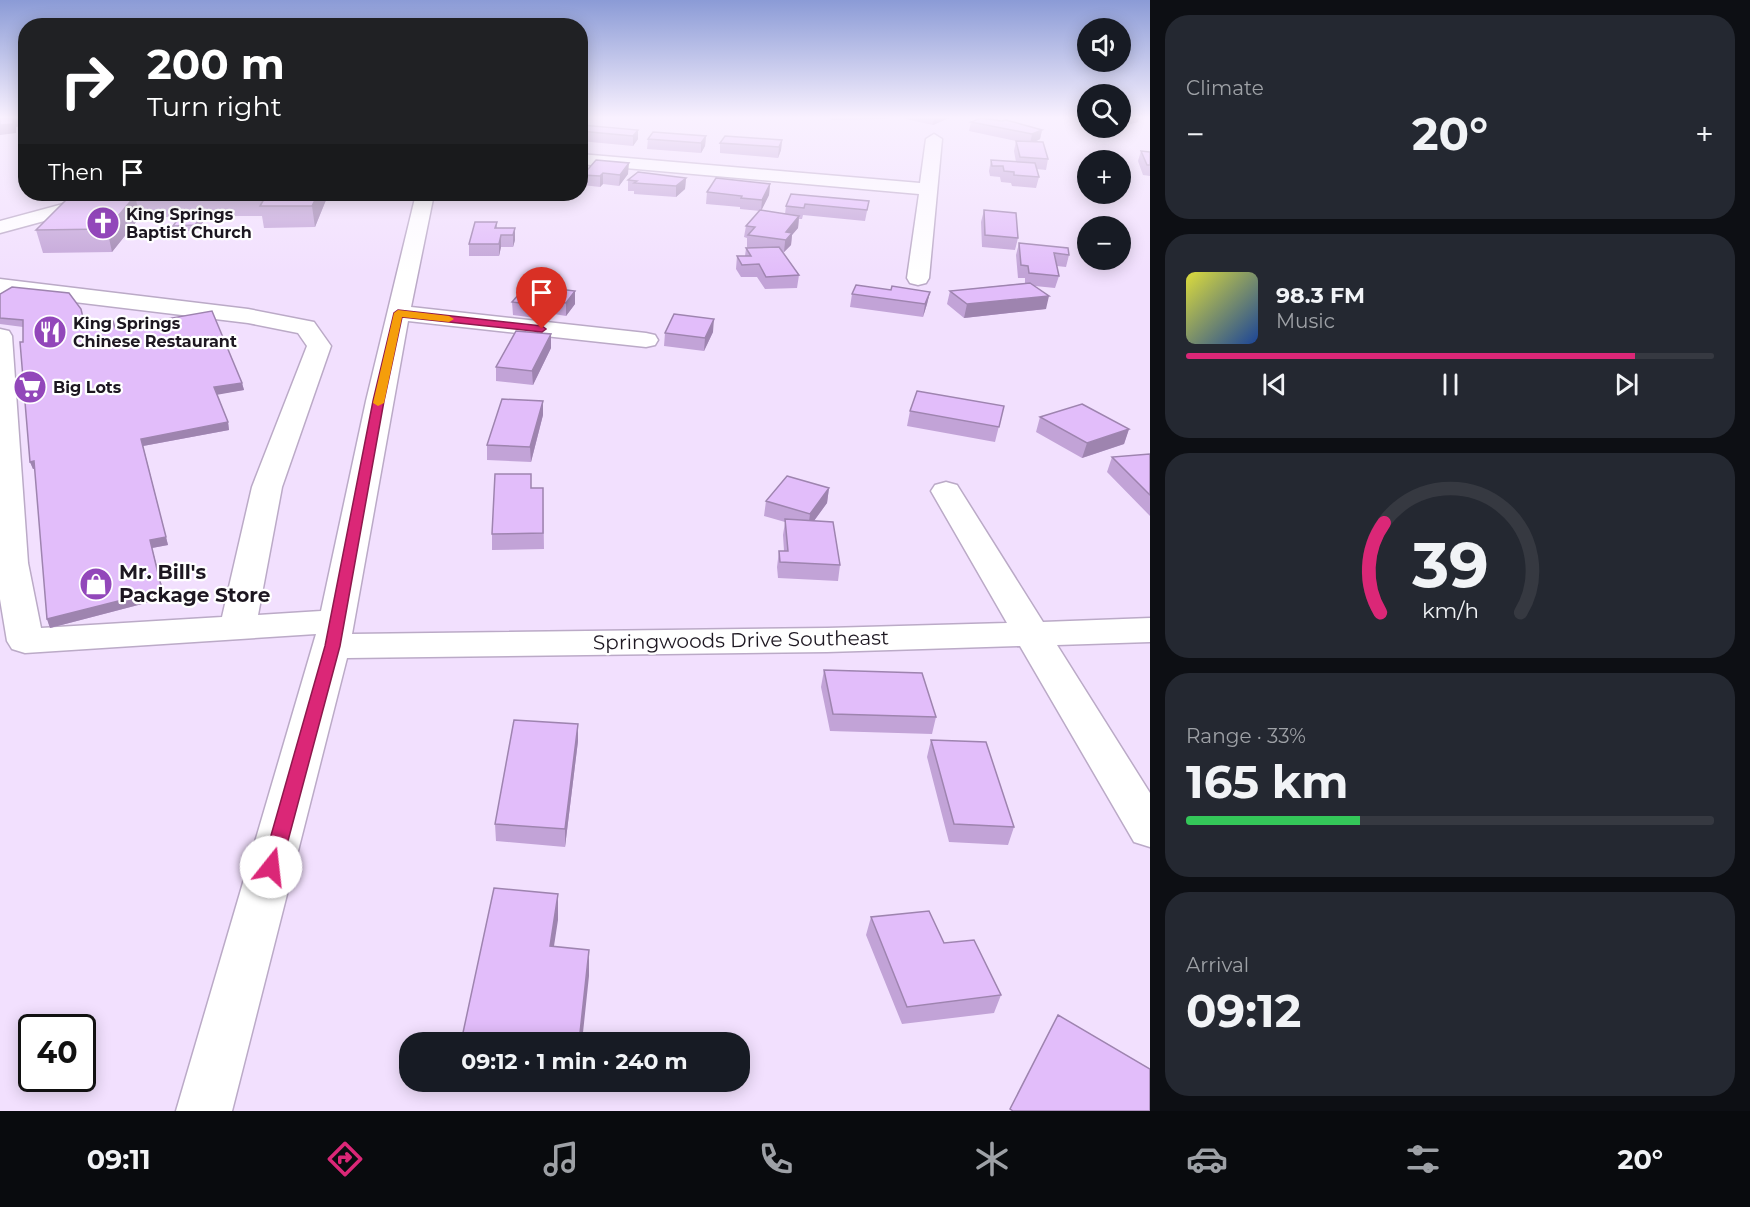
<!DOCTYPE html>
<meta charset="utf-8">
<style>
:root{--surface:#171b24;--page:#242831;--text:#f1f3f6;--muted:#9ea1a6;--line:#363941;--accent:#db2777}
body{margin:0;font-family:Montserrat,sans-serif;background:var(--page);color:var(--text);height:100vh;display:flex;flex-direction:column;font-size:22px;white-space:nowrap}
*{box-sizing:border-box;margin:0}
p{font-size:20px;color:var(--muted)}
.icon{flex:none;width:33px;height:33px;fill:none;stroke:currentColor;stroke-width:2;stroke-linecap:round;stroke-linejoin:round}
.map{position:relative;flex:1;overflow:hidden}
.drawer{display:flex;flex-direction:column;gap:15px;padding:15px;background:#0d0f14;width:600px}
.drawer>*{flex:none}
.hud{position:absolute;left:18px;top:18px;width:570px;height:183px;border-radius:24px;box-shadow:0 3px 15px #0003;background:#202124;color:#fff;overflow:hidden}
.buttons{position:absolute;left:1077px;top:18px;display:grid;gap:12px}
.buttons a{display:grid;place-items:center;width:54px;height:54px;border-radius:50%;background:var(--surface);box-shadow:0 3px 15px #0003;font-size:30px}
.speed{position:absolute;left:18px;top:1014px;display:flex;gap:12px;font-size:30px;font-weight:700;text-align:center}
.speed>*{display:grid;place-content:center;width:78px;height:78px;border-radius:50%;background:var(--surface);box-shadow:0 3px 15px #0003;line-height:1}
.speed .limit{border:3px solid #111;border-radius:9px;background:#fff;color:#111}
.pin{position:absolute;display:grid;place-items:center;width:51px;height:51px;color:#fff;margin:-62px -26px;border-radius:50% 50% 50% 0;rotate:-45deg;box-shadow:0 0 6px #0007}
.pin .icon{rotate:45deg}
.me{position:absolute;width:66px;margin:-33px;rotate:16deg;stroke-linejoin:round;filter:drop-shadow(0 0 4px #0008)}
.turn{display:flex;align-items:center;gap:21px;height:126px;padding:0 30px;font-size:27px}
.turn .icon{width:78px;height:78px;stroke-width:2.5}
.turn b{display:block;font-size:42px;line-height:51px}
.then{display:flex;align-items:center;height:57px;padding:0 30px;background:#0003;gap:12px;font-size:22px}
.big{font-size:45px;font-weight:700;line-height:1.1}
.drawer .tile{flex:1;display:flex;flex-direction:column;justify-content:center;gap:9px;min-width:0;padding:0 21px;border-radius:24px;background:var(--page)}
.drawer .dial{align-items:center;gap:0}
.dial svg{height:156px;overflow:visible;fill:none;stroke:var(--line);stroke-width:7;stroke-linecap:round;text-anchor:middle}
.dial text{fill:var(--text);stroke:none}
.song{display:flex;align-items:center;gap:18px}
.cover{width:72px;height:72px;border-radius:9px;background:linear-gradient(135deg,hsl(60 70% 55%),hsl(220 70% 35%))}
.played{height:6px;border-radius:3px;background:linear-gradient(90deg,var(--accent) 85%,var(--line) 85%)}
.keys{display:flex;justify-content:space-around;direction:ltr}
.heat{display:flex;justify-content:space-between;align-items:center;font-size:33px;direction:ltr}
.charge{height:9px;border-radius:4px;background:linear-gradient(90deg,#34c759 33%,var(--line) 0)}
.trip{position:absolute;left:399px;top:1032px;width:351px;height:60px;border-radius:24px;background:var(--surface);box-shadow:0 3px 15px #0003;font-weight:700;line-height:60px;text-align:center}
.menu{display:flex;height:96px;justify-content:space-around;align-items:center;background:#090b0e;color:var(--muted)}
.menu .icon{width:42px;height:42px}
.menu .active{color:var(--accent)}
.menu b{font-size:27px;color:var(--text)}
main{display:flex;flex:1;min-height:0}
.map>svg:first-child{display:block}
.lines{fill:none;stroke-linecap:round;stroke-linejoin:round}
.minor-casing{stroke:#bbaac7;stroke-width:3}
.minor{fill:#fff;fill-rule:evenodd}
.wall{fill:#c2a3d7}
.shaded-wall{fill:#9e84af}
.building{fill:#e2bdfa;stroke:#9e84af;stroke-width:1.5}
.route{fill:#db2777;stroke:#8e194d;stroke-width:1.5}
.slow{fill:#f59e0b}
.labels{text-anchor:middle;stroke-width:4.5;stroke-linejoin:round;paint-order:stroke}
.far-poi-label{font-size:16px;font-weight:bold;fill:#1d1721;stroke:#fff;text-anchor:start}
.poi-label{font-size:20px;font-weight:bold;fill:#1d1721;stroke:#fff;text-anchor:start}
.street-label{font-size:20px;fill:#1d1721;stroke:#fff}
</style>
<main>
<div class="map">
<svg width="1150" height="1111" viewBox="0 0 1150 1111">
<rect width="100%" height="100%" fill="#f2e0fe"/>
<g class="lines">
<g class="minor-casing">
<path id="minor" d="M934,134L942,139L929,278L926,283L918,285L910,283L907,278L919,194L580,164V154L920,183L926,139Z
M100,194L107,196L109,200L107,204L0,233V221Z
M416,194H434L411,307L646,333L655,335L658,340L655,345L646,347L408,321L352,634L827,628L1007,623L931,491L935,485L946,482L957,485L1043,622L1150,618V642L1057,645L1150,793V847L1134,842L1020,646L827,652L347,658L232,1111H176L316,634L25,653L12,649L7,641L0,599V329L9,331L12,336L28,563L41,628L222,617L252,487L307,346L298,333L248,323L0,293V279L248,309L314,322L331,346L282,487L258,615L321,611L366,401Z"/>
</g>
<use href="#minor" class="minor"/>
</g>
<path class="wall" d="M830,118H887L886,119L832,120Z
M906,118H949L933,125L906,119Z
M1120,118L1138,122L1124,126L1120,125Z
M971,122L1042,130L1040,139L1035,142L1048,159L1046,170L1037,169L1039,177L1036,188L1012,186L1011,183L1001,182L1000,177L990,176L989,171L991,160L1016,162L1014,151L1016,141L969,131Z
M580,127L638,130V139L633,146L580,141Z
M706,136L705,146L701,153L647,149L648,139Z
M26,139V156L20,140Z
M782,140L781,150L778,158L720,153V143Z
M1141,151L1150,152V176L1143,175L1138,161Z
M596,160L628,174L619,186L603,184L600,187L583,185V175Z
M686,178L685,189L676,197L634,194V191H628V180Z
M770,184L769,195L761,211L785,214L786,206L791,194L869,201L865,221L803,215L802,219H799L798,228L792,235L791,245L784,252H783L799,275L797,288L765,289L757,277H741L736,269L737,256H745L746,248L752,247H747V238L744,237L746,226L760,211L740,209V207L706,204L707,192Z
M92,194H325L326,200L315,227L264,228L262,216H202L203,222L196,231H174L173,226L180,217H140L112,252L43,253L36,230L89,197Z
M984,210L1018,238L1015,250L982,247L981,222Z
M497,222V228H515V240L513,247H501L499,256H469V244Z
M1019,243L1069,255L1066,267L1057,266L1059,276L1055,288L1035,286L1046,309L964,318L947,304L950,291L1025,283V278H1018L1016,255Z
M527,285L575,304L566,316L548,313L543,319L513,315L512,302Z
M891,290L930,292L927,304L923,317L850,307L852,294Z
M0,294L85,326L115,328L242,383L244,390L217,394L228,422L229,430L143,446L168,545L152,548L165,598L50,628L47,619L35,469H33L30,462L23,327L0,324Z
M713,332L704,351L664,346L665,333Z
M551,334V348L533,385L496,381V367Z
M543,401V415L531,462L487,460V445Z
M1004,406L995,442L907,426L910,411Z
M1040,417L1129,429L1124,444L1082,458L1036,432Z
M1150,454V516L1107,472L1112,457Z
M532,488H543L544,549L492,550V534Z
M829,488L827,503L814,521L840,565L838,581L778,578L777,567L779,551H784L783,535L785,522L764,516L766,501Z
M824,670L936,717L932,734L830,731L821,687Z
M931,740L1014,827L1008,845L949,842L927,757Z
M578,741L565,847L496,841L495,824Z
M871,917L944,943L1001,995L994,1013L902,1024L866,935Z"/>
<path class="shaded-wall" d="M0,118H22L24,126L16,127V133L0,135Z
M934,118H949L933,125Z
M1136,118H1139L1138,122L1124,126L1126,121Z
M638,130V139L633,146V136Z
M1042,130L1040,139L1030,144L1032,134Z
M706,136L705,146L701,153V143Z
M782,140L781,150L778,158L779,147Z
M584,158L583,168L580,171V161Z
M629,163L628,174L619,186L620,175Z
M603,173V184L600,187V176Z
M686,178L685,189L676,197V186Z
M770,184L769,195L761,211L762,200Z
M318,194H325L326,200L315,227L312,206Z
M135,196L140,217L112,252L107,229Z
M202,216L203,222L196,231L195,225Z
M799,216L798,228L792,235L791,245L784,252L786,232Z
M515,228V240L513,247V235Z
M501,235V247L499,256V244Z
M575,291V304L566,316V303Z
M930,292L927,304L923,317L925,304Z
M1049,296L1046,309L964,318L967,304Z
M548,300V313L543,319V306Z
M714,319L713,332L704,351L705,338Z
M551,334V348L533,385L532,371Z
M242,383L244,390L216,395L214,387Z
M543,401V415L531,462L530,447Z
M228,422L229,430L143,446L168,545L152,548L165,598L50,628L47,619L141,439Z
M1129,429L1124,444L1082,458L1087,443Z
M34,461L37,468L33,469L30,462Z
M829,488L827,503L808,529L810,514Z
M578,724V741L565,847V829Z
M558,894V920L550,972V946Z
M589,950V976L582,1042H579Z"/>
<path class="building" d="M0,118H13V124L0,125Z
M981,118L1002,121L1006,120L1042,130L1032,134L971,122Z
M1120,118H1136L1126,121L1120,120Z
M582,125L638,130L633,136L580,131V127Z
M653,132L706,136L701,143L648,139Z
M725,136L782,140L779,147L720,143Z
M26,139V151H25L20,140Z
M1016,141L1043,142L1048,159L1020,157Z
M1141,151L1150,152V165H1147Z
M596,160L629,163L620,175L603,173L600,176L583,175Z
M991,160L1035,163L1039,177L1014,175V172L1004,171L1003,166H992Z
M638,172L686,178L676,186L634,183L637,181L628,180Z
M716,178L770,184L762,200L741,198L742,196L707,192Z
M92,194H318L312,206H260L267,194L135,196L107,229L36,230L69,197H89Z
M791,194L869,201L867,210L805,204L804,208L786,206Z
M760,210L799,216L786,232L792,233L786,240L748,235L755,227L746,226Z
M984,210L1016,213L1018,238L985,235Z
M180,216H202L195,225L173,226Z
M475,222H497L495,228H515L513,235H501L499,244H469Z
M1019,243L1068,248L1069,255L1054,253L1059,276L1029,273L1028,266L1021,265Z
M779,247L799,275L766,277L759,264L742,265L737,256H751L746,248Z
M1030,283L1049,296L967,304L950,291Z
M527,285L575,291L566,303L548,300L543,306L512,302Z
M856,285L891,290L892,286L930,292L925,304L852,294Z
M12,287L69,293L81,309L85,326L113,321L115,328L212,311L242,383L214,387L228,422L141,439L166,537L150,540L162,590L47,619L34,461L30,462L20,342H23V320L0,318V294Z
M674,314L714,319L705,338L665,333Z
M516,331L551,334L532,371L496,367Z
M917,391L1004,406L999,427L910,411Z
M502,399L543,401L530,447L487,445Z
M1082,404L1129,429L1087,443L1040,417Z
M1150,454V495L1112,457Z
M495,474H531V488H543V533L492,534Z
M787,476L829,488L810,514L766,501Z
M785,519L833,522L840,565L780,562L779,551H788Z
M824,670L922,673L936,717L833,714Z
M514,720L578,724L565,829L495,824Z
M931,740L986,742L1014,827L954,824Z
M494,888L558,894L550,946L589,950L579,1042H461Z
M929,911L944,943L974,940L1001,995L907,1007L871,917Z
M1058,1015L1150,1069V1111H1013L1010,1109Z"/>
<linearGradient id="sky" x2="0" y2="1"><stop stop-color="#8b9bd6"/><stop offset="0.43" stop-color="#f9f1ff"/><stop offset="1" stop-color="#f9f1ff" stop-opacity="0"/></linearGradient>
<rect width="1150" height="273" fill="url(#sky)"/>
<path class="route" d="M398,310L542,326L546,329L542,332L402,317L384,401L340,646L281,867L278,873L271,875L265,873L262,867L325,646L373,401L394,313Z"/>
<path class="slow" d="M398,310L449,316L454,319L449,322L402,317L384,403L378,406L373,403L394,313Z"/>
<defs>
<g id="church-disc" transform="scale(1.725)"><circle r="9.5" fill="#9247ba" stroke="#fff"/><path d="M-1.2-6h2.4v3.5h3.3v2.4h-3.3V6h-2.4V-.1h-3.3v-2.4h3.3Z" fill="#fff"/></g>
<g id="restaurant-disc" transform="scale(1.725)"><circle r="9.5" fill="#9247ba" stroke="#fff"/><path d="M-5-6h1v4h1v-4h1v4h1v-4h1v5L-1.5 .5V6h-2V.5L-5-1ZM5-6V6H3V1.5H1.5Q1.5-4 5-6Z" fill="#fff"/></g>
<g id="supermarket-disc" transform="scale(1.725)"><circle r="9.5" fill="#9247ba" stroke="#fff"/><path d="M-6-5.5h2.5l.6 2H6L4.5 2H-2.5L-4.4-4H-6ZM-1.5 3.2a1.3 1.3 0 1 0 .1 0ZM3 3.2a1.3 1.3 0 1 0 .1 0Z" fill="#fff"/></g>
<g id="shop-disc" transform="scale(1.725)"><circle r="9.5" fill="#9247ba" stroke="#fff"/><path d="M-5-2.5h2.3a2.7 3.5 0 0 1 5.4 0H5L5.5 6h-11ZM-1.5-2.5h3a1.5 2.3 0 0 0-3 0Z" fill="#fff"/></g>
</defs>
<g fill-rule="evenodd">
<use href="#church-disc" x="103" y="223"/>
<use href="#restaurant-disc" x="50" y="332"/>
<use href="#supermarket-disc" x="30" y="387"/>
<use href="#shop-disc" x="96" y="584"/>
</g>
<g class="labels">
<g class="far-poi-label">
<text x="126" y="220">King Springs<tspan x="126" dy="18">Baptist Church</tspan></text>
<text x="73" y="329">King Springs<tspan x="73" dy="18">Chinese Restaurant</tspan></text>
<text x="53" y="393">Big Lots</text>
</g>
<g class="poi-label">
<text x="119" y="579">Mr. Bill's<tspan x="119" dy="23">Package Store</tspan></text>
</g>
<g class="street-label">
<text transform="translate(741 640) rotate(-1)" y="7">Springwoods Drive Southeast</text>
</g>
</g>
</svg>
<div class="buttons">
<a><svg class="icon" aria-label="sound" viewBox="0 0 24 24"><path d="M4 9h4l5-4v14l-5-4H4zM17 9q2 3 0 6"/></svg></a>
<a><svg class="icon" aria-label="search" viewBox="0 0 24 24"><circle cx="10" cy="10" r="6"/><path d="M15 15l6 6"/></svg></a>
<a>+</a>
<a>−</a>
</div>
<div class="speed"><div class="limit">40</div></div>
<div class="pin" style="left:542px;top:329px;background:#d93025"><svg class="icon" aria-label="arrive" viewBox="0 0 24 24"><path d="M6 21V4h12l-3 4 3 4H6"/></svg></div>
<svg class="me" style="left:271px;top:867px" viewBox="-20 -20 40 40"><circle r="19" fill="#fff"/><path d="M0-13L10 11 0 6-10 11z" fill="#db2777"/></svg>
<div class="trip">09:12 · 1 min · 240 m</div>
<div class="hud">
<div class="turn"><svg class="icon" aria-label="right" viewBox="0 0 24 24"><path d="M7 20v-9h11M14 6l5 5-5 5"/></svg><div><b>200 m</b>Turn right</div></div>
<div class="then">Then<svg class="icon" aria-label="arrive" viewBox="0 0 24 24"><path d="M6 21V4h12l-3 4 3 4H6"/></svg></div>
</div>
</div>
<section class="drawer">
<div class="tile"><p>Climate</p>
<div class="heat"><a>−</a><b class="big">20°</b><a>+</a></div>
</div>
<div class="tile">
<div class="song"><i class="cover"></i><div><b>98.3 FM</b><p>Music</p></div></div>
<div class="played"></div>
<div class="keys"><svg class="icon" aria-label="previous" viewBox="0 0 24 24"><path d="M18 5L8 12l10 7zM5 5v14"/></svg><svg class="icon" aria-label="pause" viewBox="0 0 24 24"><path d="M8 5v14M16 5v14"/></svg><svg class="icon" aria-label="next" viewBox="0 0 24 24"><path d="M6 5l10 7-10 7zM19 5v14"/></svg></div>
</div>
<div class="tile dial"><svg viewBox="0 0 100 80">
<path d="M14 69A42 42 0 1 1 86 69"/>
<path d="M14 69A42 42 0 0 1 16 23" stroke="#db2777"/>
<text x="50" y="56" font-size="32" font-weight="700">39</text>
<text x="50" y="72" font-size="11">km/h</text>
</svg></div>
<div class="tile"><p>Range · 33%</p><b class="big">165 km</b><div class="charge"></div></div>
<div class="tile"><p>Arrival</p><b class="big">09:12</b></div>
</section>
</main>
<nav class="menu">
<b>09:11</b>
<svg class="icon active" aria-label="directions" viewBox="0 0 24 24"><path d="M12 3l9 9-9 9-9-9zM9 14v-3h6M13 9l2 2-2 2"/></svg>
<svg class="icon" aria-label="music" viewBox="0 0 24 24"><path d="M9 18V5l10-2v13"/><circle cx="6" cy="18" r="3"/><circle cx="16" cy="16" r="3"/></svg>
<svg class="icon" aria-label="phone" viewBox="0 0 24 24"><path d="M5 4h4l2 5-3 2q2 4 5 5l2-3 5 2v4C11 20 4 13 5 4z"/></svg>
<svg class="icon" aria-label="climate" viewBox="0 0 24 24"><path d="M12 3v18M4 7l16 10M4 17L20 7"/></svg>
<svg class="icon" aria-label="car" viewBox="0 0 24 24"><path d="M5 17H2v-5l4-1 3-4h7l3 4 3 1v5h-3M9 17h6M6 11h13"/><circle cx="7" cy="17" r="2"/><circle cx="17" cy="17" r="2"/></svg>
<svg class="icon" aria-label="filters" viewBox="0 0 24 24"><path d="M4 7h16M4 17h16"/><circle cx="9" cy="7" r="2"/><circle cx="15" cy="17" r="2"/></svg>
<b>20°</b>
</nav>
